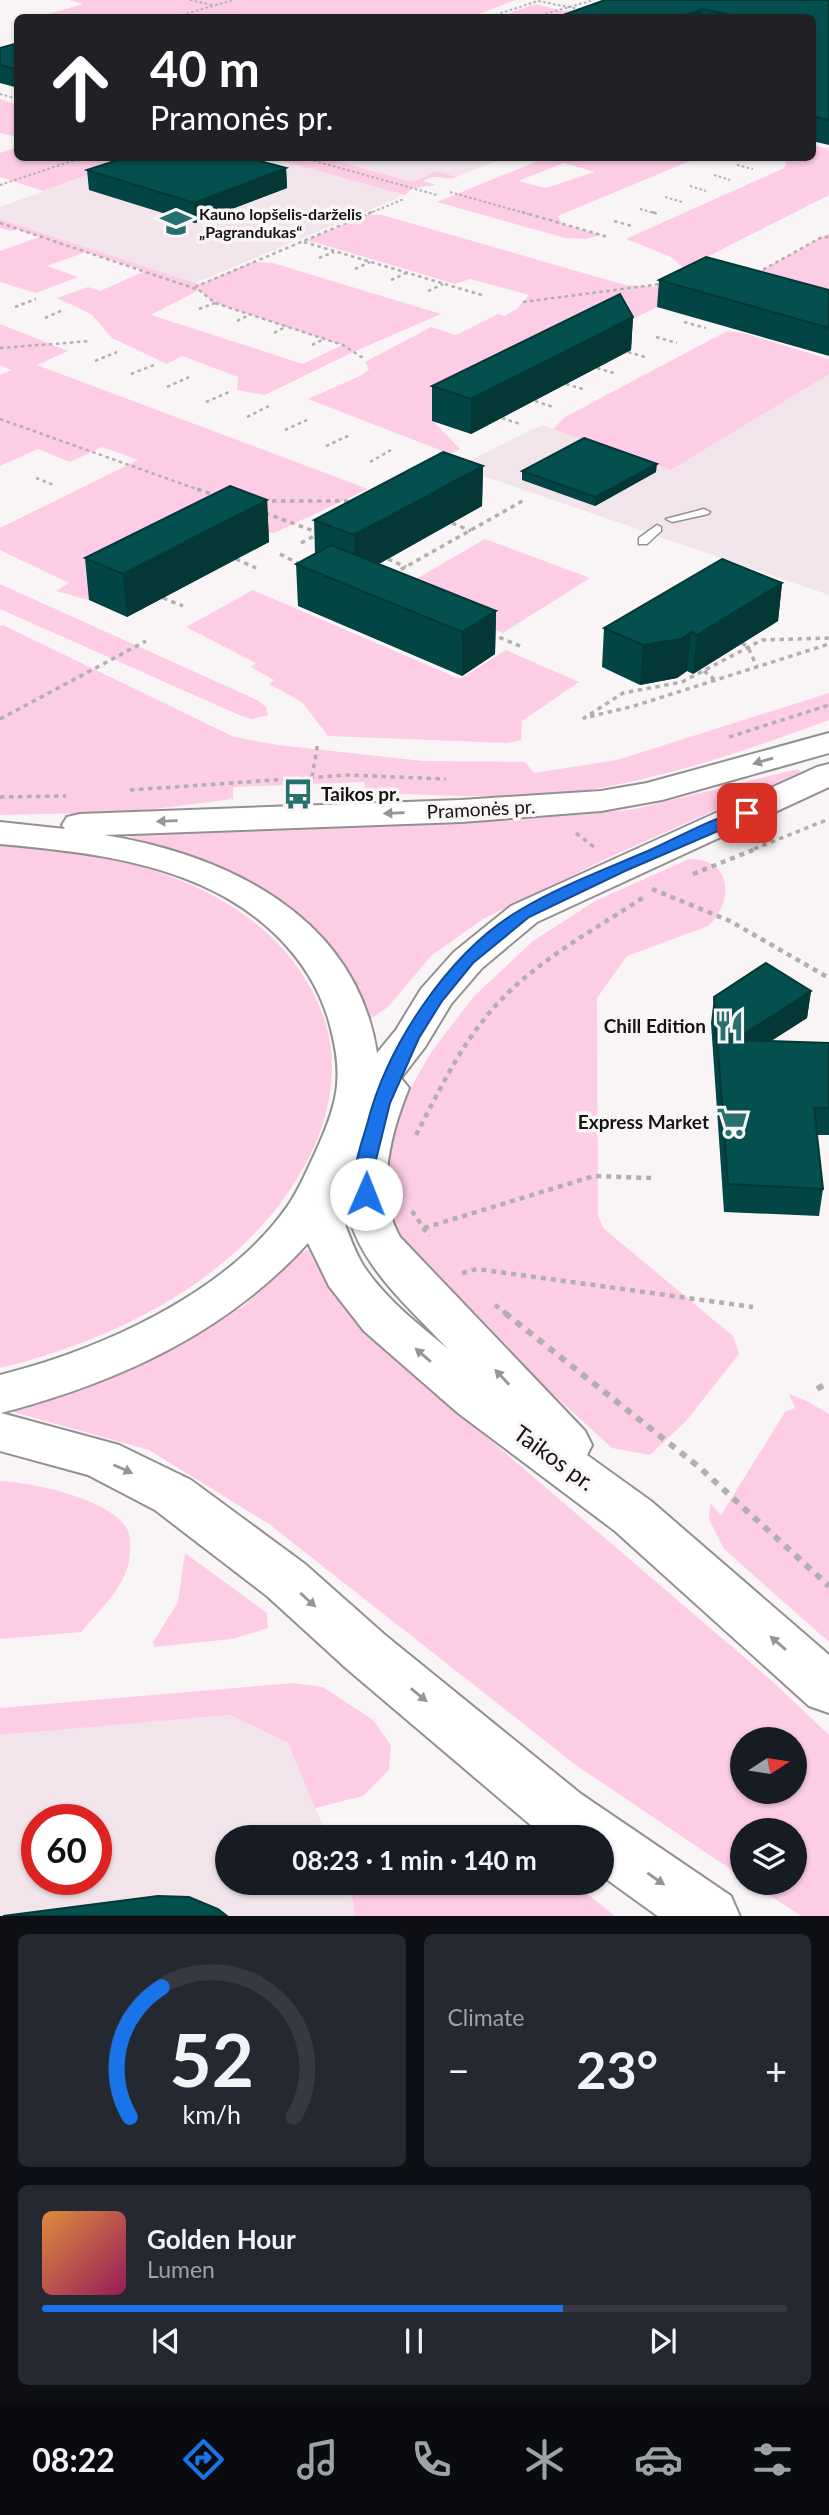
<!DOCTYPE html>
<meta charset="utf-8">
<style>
:root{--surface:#171b24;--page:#242831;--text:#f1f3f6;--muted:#9ea1a6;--line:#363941;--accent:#1a73e8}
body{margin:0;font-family:Lato,sans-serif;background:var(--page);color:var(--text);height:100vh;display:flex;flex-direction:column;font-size:26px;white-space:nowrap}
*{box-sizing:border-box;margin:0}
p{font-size:23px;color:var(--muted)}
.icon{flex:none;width:38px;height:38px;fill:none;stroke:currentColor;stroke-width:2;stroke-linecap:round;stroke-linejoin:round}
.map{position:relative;height:1916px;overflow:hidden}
.panel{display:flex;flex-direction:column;gap:18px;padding:18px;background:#0d0f14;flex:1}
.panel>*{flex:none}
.hud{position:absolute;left:14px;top:14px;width:802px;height:147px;border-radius:10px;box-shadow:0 2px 5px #0004;background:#202124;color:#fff;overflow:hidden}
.needle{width:46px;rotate:78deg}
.tools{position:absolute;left:730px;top:1727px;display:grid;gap:14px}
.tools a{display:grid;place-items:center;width:77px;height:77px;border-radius:50%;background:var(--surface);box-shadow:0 2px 5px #0004;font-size:35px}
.speed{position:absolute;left:21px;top:1804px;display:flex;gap:14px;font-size:35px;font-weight:700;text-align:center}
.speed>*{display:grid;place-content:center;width:91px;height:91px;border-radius:50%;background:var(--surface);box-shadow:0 2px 5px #0004;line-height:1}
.speed .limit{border:10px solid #d22;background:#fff;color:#111}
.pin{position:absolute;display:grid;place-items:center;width:60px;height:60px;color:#fff;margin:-30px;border-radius:14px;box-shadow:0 4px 10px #0006}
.me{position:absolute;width:77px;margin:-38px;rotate:1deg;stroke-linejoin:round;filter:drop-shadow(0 0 5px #0008)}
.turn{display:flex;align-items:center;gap:24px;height:147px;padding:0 21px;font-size:32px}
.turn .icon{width:91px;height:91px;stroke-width:2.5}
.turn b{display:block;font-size:49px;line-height:60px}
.big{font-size:52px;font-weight:700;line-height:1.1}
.panel .tile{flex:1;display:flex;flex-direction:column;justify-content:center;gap:10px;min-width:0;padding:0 24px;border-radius:10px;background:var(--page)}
.panel .dial{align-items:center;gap:0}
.dial svg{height:182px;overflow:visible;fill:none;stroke:var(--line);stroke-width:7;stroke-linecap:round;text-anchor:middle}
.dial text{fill:var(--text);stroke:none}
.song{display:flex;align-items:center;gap:21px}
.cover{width:84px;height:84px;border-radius:10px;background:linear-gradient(135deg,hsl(30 70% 55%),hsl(330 70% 35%))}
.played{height:7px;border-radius:4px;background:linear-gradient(90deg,var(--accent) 70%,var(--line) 70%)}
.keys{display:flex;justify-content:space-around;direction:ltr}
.heat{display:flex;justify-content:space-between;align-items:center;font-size:38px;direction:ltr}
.panel .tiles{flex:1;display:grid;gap:18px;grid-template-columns:1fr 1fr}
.tile:last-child{grid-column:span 2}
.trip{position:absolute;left:215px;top:1825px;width:399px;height:70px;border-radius:35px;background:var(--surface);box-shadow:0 2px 5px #0004;font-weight:700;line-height:70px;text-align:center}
.tab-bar{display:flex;height:112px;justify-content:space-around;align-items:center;background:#090b0e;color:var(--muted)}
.tab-bar .icon{width:49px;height:49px}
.tab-bar .on{color:var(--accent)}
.tab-bar b{font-size:32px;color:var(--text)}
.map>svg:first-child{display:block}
.built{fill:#f1e5eb;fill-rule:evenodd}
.green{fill:#fccde5;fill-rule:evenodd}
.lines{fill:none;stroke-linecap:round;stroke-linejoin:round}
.service-casing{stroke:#939092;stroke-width:3}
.primary-casing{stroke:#939092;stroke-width:4}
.path-far4{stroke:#b2afb0;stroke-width:2;stroke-dasharray:2.5 2.5;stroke-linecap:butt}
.path-far3{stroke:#b2afb0;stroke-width:2.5;stroke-dasharray:3.5 3.5;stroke-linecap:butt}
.path-far2{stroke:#b2afb0;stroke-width:3.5;stroke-dasharray:4.5 4.5;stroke-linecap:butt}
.path-far1{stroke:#b2afb0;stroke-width:4.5;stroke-dasharray:5 5;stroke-linecap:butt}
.path{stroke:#b2afb0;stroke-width:6;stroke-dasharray:7 7;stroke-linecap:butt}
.service{fill:#fff;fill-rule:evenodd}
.primary{fill:#fff;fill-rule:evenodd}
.wall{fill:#034544}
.shaded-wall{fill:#033837}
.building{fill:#04504f;stroke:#033837;stroke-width:2}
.oneway{fill:#969596}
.route{fill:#1a73e8;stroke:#114b97;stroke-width:2}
.labels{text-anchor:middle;stroke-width:7;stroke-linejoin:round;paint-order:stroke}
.far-poi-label{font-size:16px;font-weight:bold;fill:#151415;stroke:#f9f5f7;text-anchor:start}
.poi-label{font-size:19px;font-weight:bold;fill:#151415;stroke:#f9f5f7;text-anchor:end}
.street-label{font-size:19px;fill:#151415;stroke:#f9f5f7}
.near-street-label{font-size:23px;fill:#151415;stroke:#f9f5f7}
</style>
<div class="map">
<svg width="829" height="1917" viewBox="0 0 829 1917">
<rect width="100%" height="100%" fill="#f9f5f7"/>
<path class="built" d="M135,158H271L401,194L396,199L195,283L0,219V207Z
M326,158H504L457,177L436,171L413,182Z
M829,374V595L457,467L542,425L671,470Z
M230,1715L288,1743L328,1837L228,1838V1883H348L355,1916L0,1917V1735ZM37,1820H96V1880H37Z"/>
<path class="green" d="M69,0H515L468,18L37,17L83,4Z
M535,4L563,11L583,9L623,18H495Z
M0,99L17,105V137L0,133Z
M812,145L829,149V195L703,259L688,272L671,257L626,239L784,168L786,162L783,158H812Z
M17,147L18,158H135L43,191L0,177V153Z
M271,158H326L413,182L436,171L457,177C444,182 441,172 423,181L436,185L413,188L405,195Z
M545,158H697L558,216L562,224L601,235L586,239L565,238L437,202ZM564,163L595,172L546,188L518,181Z
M366,215H382L625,285L692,289L433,421L460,449L450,454L308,399L362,375L369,369L365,362L431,327L456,335L498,314L504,316L517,309L529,295L470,279L455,284L307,240Z
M0,219L195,283L201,284L253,262L273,263L441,314L353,352L265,395L237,390L238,377L182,356L167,364L112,338L91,314L57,298L88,287L100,291L145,271L86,252L47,266L78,277L36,293L0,282V251L39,237L17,229L11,231L0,228ZM199,290L215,303L342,345L303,364L151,315Z
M829,234V302L750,277L822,237Z
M0,324L68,351L37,365L368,489L274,533L232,527L89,600L56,591L69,583L0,550V528L138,460L102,447L70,462L38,449L0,466V375L11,370L0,365Z
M727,331L743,333L829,359V374L671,470L553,429L565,417Z
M485,539L590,578L503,633L397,590Z
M0,584L257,700L266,707L268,715L252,719L239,715L0,609Z
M253,590L460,679L506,650L579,682L522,721L521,740L508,743L328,736L302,702L269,684L274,680L251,667L256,663L186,627Z
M3,625L234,737L278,745L423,761L525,762L534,773L617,760L829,693V720C752,749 656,781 574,792C505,801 437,794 367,793L364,782L233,787V799L130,812L0,815V626Z
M797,769L801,772L614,855L483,919L431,956L388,1007L370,1019L354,984L323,937L273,899L233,872L126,835L128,833L176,830L508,819L588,814L635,809Z
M0,846C77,846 156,863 223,901C271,929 309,970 326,1024C338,1065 331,1109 314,1147C258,1269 125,1338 0,1368Z
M689,859C732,858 735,901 708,926L627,956L597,998L598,1215L603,1228L733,1336L739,1354L686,1421L650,1455L612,1448L415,1269L386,1215L383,1165L398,1110L432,1051L474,996L533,941L595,901Z
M309,1250L320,1272L378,1344L773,1682L829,1735V1916H801L751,1883H794V1830H742V1877L577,1766L269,1524L149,1450L6,1410L73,1392L156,1357L244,1306L297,1253ZM742,1740H794V1792H742Z
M789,1394L807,1401L829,1414V1642L724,1549L709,1519L710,1503L721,1515L785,1412L795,1408Z
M0,1481C31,1482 119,1500 129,1534C131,1541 130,1554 129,1561C124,1588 98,1612 81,1632L0,1639Z
M185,1553L267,1613L268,1628L232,1639L154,1647L153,1642L178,1602Z
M293,1683L323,1687L373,1720L391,1745L389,1770L363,1796L315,1808L288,1743L230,1715L0,1735V1708Z
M375,1883H574L615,1916H355L350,1887Z"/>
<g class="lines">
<g class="service-casing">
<path id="service" d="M704,509L710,512L708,514L672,522L666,519Z
M657,525L661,527V531L647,544H639V538Z"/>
</g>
<g class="primary-casing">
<path id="primary" d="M829,733V753L662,800L601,811L461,822L104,835C227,855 356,916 377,1053L396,1030L421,989L454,952L511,906L817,767L829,764V787L537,922L482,968L451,1004L425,1047L401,1078L409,1088C391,1132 374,1192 400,1237L585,1431L592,1445L587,1455L651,1501L829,1655V1713L809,1706L615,1531L458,1413L364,1331L329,1286L308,1243C225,1334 118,1382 1,1413L119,1445L191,1480L305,1564L385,1635L581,1794L731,1896L740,1917H659L602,1876V1838H547L539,1832L347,1669L267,1596L155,1510L88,1475L0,1451V1375C100,1350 226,1294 287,1207C299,1190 307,1170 316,1151C337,1105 344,1079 331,1029C317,971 276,926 225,897C156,859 77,851 0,844V822L65,829L62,825L67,817L80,814L461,800L601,791L647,783ZM344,1185C346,1255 403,1301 448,1349C418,1324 385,1299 363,1265C351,1245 345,1222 336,1200Z"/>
</g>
<path class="path-far4" d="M190,0L212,5
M172,18L233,0
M486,18L538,1L584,10
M531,18L594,0
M0,94L18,99
M304,158L437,195
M737,165L753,169
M714,175L730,180
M0,185L81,158
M690,186L706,191
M450,192L528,214
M665,197L682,202
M640,209L658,214
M368,214L404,199"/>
<path class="path-far3" d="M522,212L608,237
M652,212L658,214
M614,221L632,226
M0,223L199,290L215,303L343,345L363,358
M304,242L485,296
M319,258L334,252
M355,269L370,262
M757,273L822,237H829
M391,280L406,273
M195,287L372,212
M428,291L443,284
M523,302L661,284
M15,307L36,299
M199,309L215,303
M45,318L63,310
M237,321L251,314
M684,322L706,328
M274,333L287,326
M656,337L677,343
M312,345L324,339
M0,348L91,341
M628,352L648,358
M95,361L117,352
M597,368L617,374
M131,374L154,365
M566,384L586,390
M167,387L189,377
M535,401L553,407
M206,402L229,392
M247,417L269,406
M502,418L520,424
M0,419L202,491
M285,430L307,420
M326,446L350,435
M370,462L391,450
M36,478L54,485"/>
<path class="path-far2" d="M197,489L217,496
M263,501H353
M265,513L319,533
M452,523L471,531
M301,543L318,534
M280,554L301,565
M236,559L256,568
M388,559L406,567
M393,574L526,499
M163,598L183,606
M491,634L522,647
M829,638L762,640L682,682L623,693L584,718L634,706L829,644
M742,643L748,647L757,667
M704,671L715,680
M0,719L146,641
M729,737L829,705
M312,777L318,742
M130,790L348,775L446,779
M0,797L66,796
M576,833L594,847
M754,849L829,819"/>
<path class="path-far1" d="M693,874L758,848
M652,889L730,921L829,978
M416,1135C440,1089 462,1042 497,1004C539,959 594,930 644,897
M412,1211L429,1236
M424,1228L594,1176L651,1178
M462,1273L477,1269L753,1307
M495,1305L507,1314"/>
<path class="path" d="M505,1313L699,1467L829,1586
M817,1389L829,1382"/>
<use href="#service" class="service"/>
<use href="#primary" class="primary"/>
</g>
<path class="wall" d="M829,0V145L812,141V18H555Z
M18,43V88L0,83V48Z
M286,168L287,188L195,223L89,190L87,170Z
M659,280L829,290V356L657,307Z
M633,317L631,350L471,434L432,421V386Z
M483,466L482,506L379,564L496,611L495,654L462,676L298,606L296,564L315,554L314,520Z
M522,471L656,472L595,506L522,480Z
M267,500L269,542L127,617L89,600L85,558Z
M782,583L778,621L693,674L687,671L677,678L640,685L602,667L604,628Z
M811,991L807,1018L771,1041L829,1043V1135H817L823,1189L819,1216L724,1212L711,1023L714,997Z"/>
<path class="shaded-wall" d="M702,9L701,18H678Z
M286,168L287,188L195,223L194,203Z
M633,317L631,350L471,434V399Z
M657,464L656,472L595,506V497Z
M483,466L482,506L355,577L354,535Z
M267,500L269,542L127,617L123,574Z
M782,583L778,621L693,674L697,635Z
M496,611L495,654L462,676V632Z
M691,632L687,671L677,678L640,685L643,645Z
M811,991L807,1018L732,1066L735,1040Z"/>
<path class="building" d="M605,0H829V120L812,116V18H746L702,9L678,18H555Z
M18,43V70L0,65V48Z
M124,158H248L286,168L194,203L87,170Z
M706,257L829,290V328L659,280Z
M620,294L633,317L471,399L432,386Z
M584,438L657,464L595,497L522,471Z
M443,452L483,466L354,535L314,520Z
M230,486L267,500L123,574L85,558Z
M331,545L496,611L462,632L296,564Z
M722,559L782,583L697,635L691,632L681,639L643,645L604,628Z
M766,963L811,991L735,1040L829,1043V1108H814L823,1189L728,1184L714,997Z
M158,1896L189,1897L218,1909L227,1916H3Z"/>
<defs><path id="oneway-solid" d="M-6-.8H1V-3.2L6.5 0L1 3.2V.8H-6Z" transform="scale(1.75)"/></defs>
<g class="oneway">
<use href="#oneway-solid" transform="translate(763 761) rotate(164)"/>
<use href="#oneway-solid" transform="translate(394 813) rotate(178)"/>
<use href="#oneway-solid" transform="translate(167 821) rotate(178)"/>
<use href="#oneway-solid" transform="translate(423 1355) rotate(-139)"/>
<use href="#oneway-solid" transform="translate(502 1377) rotate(-133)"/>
<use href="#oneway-solid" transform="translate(123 1469) rotate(24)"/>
<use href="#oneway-solid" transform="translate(308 1600) rotate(42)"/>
<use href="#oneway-solid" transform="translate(778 1643) rotate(-139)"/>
<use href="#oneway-solid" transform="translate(419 1695) rotate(39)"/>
<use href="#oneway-solid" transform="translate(656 1879) rotate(35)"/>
</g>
<path class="route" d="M747,809L755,813L753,816L625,871L529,917L473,963L442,1001L419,1038L390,1103L373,1172L375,1194L373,1198H360C347,1176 362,1144 368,1121C388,1044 450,951 520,910C560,886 606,869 650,850C681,836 714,817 747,809Z"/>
<defs>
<g id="school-bare" transform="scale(2.415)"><path d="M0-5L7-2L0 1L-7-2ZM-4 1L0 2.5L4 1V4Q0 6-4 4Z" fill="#26716f" stroke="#f9f5f7" stroke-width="2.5" paint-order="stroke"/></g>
<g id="bus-bare" transform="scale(2.415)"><path d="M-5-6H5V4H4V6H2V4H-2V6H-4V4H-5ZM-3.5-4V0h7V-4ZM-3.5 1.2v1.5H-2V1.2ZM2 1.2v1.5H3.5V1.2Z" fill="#26716f" stroke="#f9f5f7" stroke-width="2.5" paint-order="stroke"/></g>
<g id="restaurant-bare" transform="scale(2.415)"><path d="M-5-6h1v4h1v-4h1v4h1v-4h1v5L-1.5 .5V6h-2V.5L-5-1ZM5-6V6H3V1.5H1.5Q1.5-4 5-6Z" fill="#26716f" stroke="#f9f5f7" stroke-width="2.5" paint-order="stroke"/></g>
<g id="supermarket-bare" transform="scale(2.415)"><path d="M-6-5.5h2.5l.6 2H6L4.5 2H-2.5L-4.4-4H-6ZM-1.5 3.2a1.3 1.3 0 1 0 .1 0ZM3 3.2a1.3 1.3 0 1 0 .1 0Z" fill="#26716f" stroke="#f9f5f7" stroke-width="2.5" paint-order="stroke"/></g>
</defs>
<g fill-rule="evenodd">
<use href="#school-bare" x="176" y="223"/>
<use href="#bus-bare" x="298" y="794"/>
<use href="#restaurant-bare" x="729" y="1026"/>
<use href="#supermarket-bare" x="732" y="1122"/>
</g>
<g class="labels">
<g class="far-poi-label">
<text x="199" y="220">Kauno lopšelis-darželis<tspan x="199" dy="18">„Pagrandukas“</tspan></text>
</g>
<g class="poi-label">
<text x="321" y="801" text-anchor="start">Taikos pr.</text>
<text x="706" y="1033">Chill Edition</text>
<text x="709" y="1129">Express Market</text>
</g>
<g class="street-label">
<text transform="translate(481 809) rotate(-3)" y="7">Pramonės pr.</text>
</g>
<g class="near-street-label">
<text transform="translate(554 1458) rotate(36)" y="8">Taikos pr.</text>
</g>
</g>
</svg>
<div class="tools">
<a><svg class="needle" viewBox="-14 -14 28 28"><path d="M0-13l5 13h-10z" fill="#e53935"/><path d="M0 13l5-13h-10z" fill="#9ea1a6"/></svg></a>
<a><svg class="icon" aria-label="layers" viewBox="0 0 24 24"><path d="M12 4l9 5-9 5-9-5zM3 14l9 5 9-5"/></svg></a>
</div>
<div class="speed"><div class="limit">60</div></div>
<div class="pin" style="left:747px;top:813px;background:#d93025"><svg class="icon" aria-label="arrive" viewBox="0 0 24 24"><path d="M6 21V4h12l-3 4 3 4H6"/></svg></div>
<svg class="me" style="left:366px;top:1194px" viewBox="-20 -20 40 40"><circle r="19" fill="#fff"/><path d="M0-13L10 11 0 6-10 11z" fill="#1a73e8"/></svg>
<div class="trip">08:23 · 1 min · 140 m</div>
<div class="hud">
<div class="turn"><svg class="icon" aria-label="ahead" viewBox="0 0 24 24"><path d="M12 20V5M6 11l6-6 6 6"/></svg><div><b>40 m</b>Pramonės pr.</div></div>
</div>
</div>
<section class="panel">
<div class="tiles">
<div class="tile dial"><svg viewBox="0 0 100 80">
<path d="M14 69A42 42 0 1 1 86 69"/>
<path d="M14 69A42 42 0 0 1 28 12" stroke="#1a73e8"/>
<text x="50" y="56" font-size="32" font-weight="700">52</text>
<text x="50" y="72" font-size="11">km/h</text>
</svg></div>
<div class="tile"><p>Climate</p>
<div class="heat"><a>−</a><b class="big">23°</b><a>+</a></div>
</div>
<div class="tile">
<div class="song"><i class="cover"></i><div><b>Golden Hour</b><p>Lumen</p></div></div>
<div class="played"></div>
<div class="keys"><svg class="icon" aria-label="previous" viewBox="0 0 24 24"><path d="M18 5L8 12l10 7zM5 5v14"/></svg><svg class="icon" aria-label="pause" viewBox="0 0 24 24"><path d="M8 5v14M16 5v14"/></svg><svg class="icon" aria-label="next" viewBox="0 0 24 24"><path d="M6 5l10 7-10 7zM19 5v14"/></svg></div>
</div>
</div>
</section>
<nav class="tab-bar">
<b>08:22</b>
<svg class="icon on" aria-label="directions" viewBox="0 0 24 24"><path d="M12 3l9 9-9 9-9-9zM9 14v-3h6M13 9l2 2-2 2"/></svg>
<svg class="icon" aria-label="music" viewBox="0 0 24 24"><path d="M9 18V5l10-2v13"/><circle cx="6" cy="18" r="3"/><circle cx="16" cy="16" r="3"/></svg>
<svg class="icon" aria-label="phone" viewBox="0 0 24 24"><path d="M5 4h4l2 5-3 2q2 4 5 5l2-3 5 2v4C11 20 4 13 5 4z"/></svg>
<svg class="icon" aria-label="climate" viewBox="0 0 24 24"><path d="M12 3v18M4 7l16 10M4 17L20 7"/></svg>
<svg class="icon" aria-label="car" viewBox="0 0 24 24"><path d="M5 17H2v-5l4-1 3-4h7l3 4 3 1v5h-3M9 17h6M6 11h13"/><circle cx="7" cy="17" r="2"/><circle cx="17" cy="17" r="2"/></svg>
<svg class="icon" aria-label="filters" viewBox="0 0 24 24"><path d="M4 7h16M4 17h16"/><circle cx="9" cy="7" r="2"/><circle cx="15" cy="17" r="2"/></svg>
</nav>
